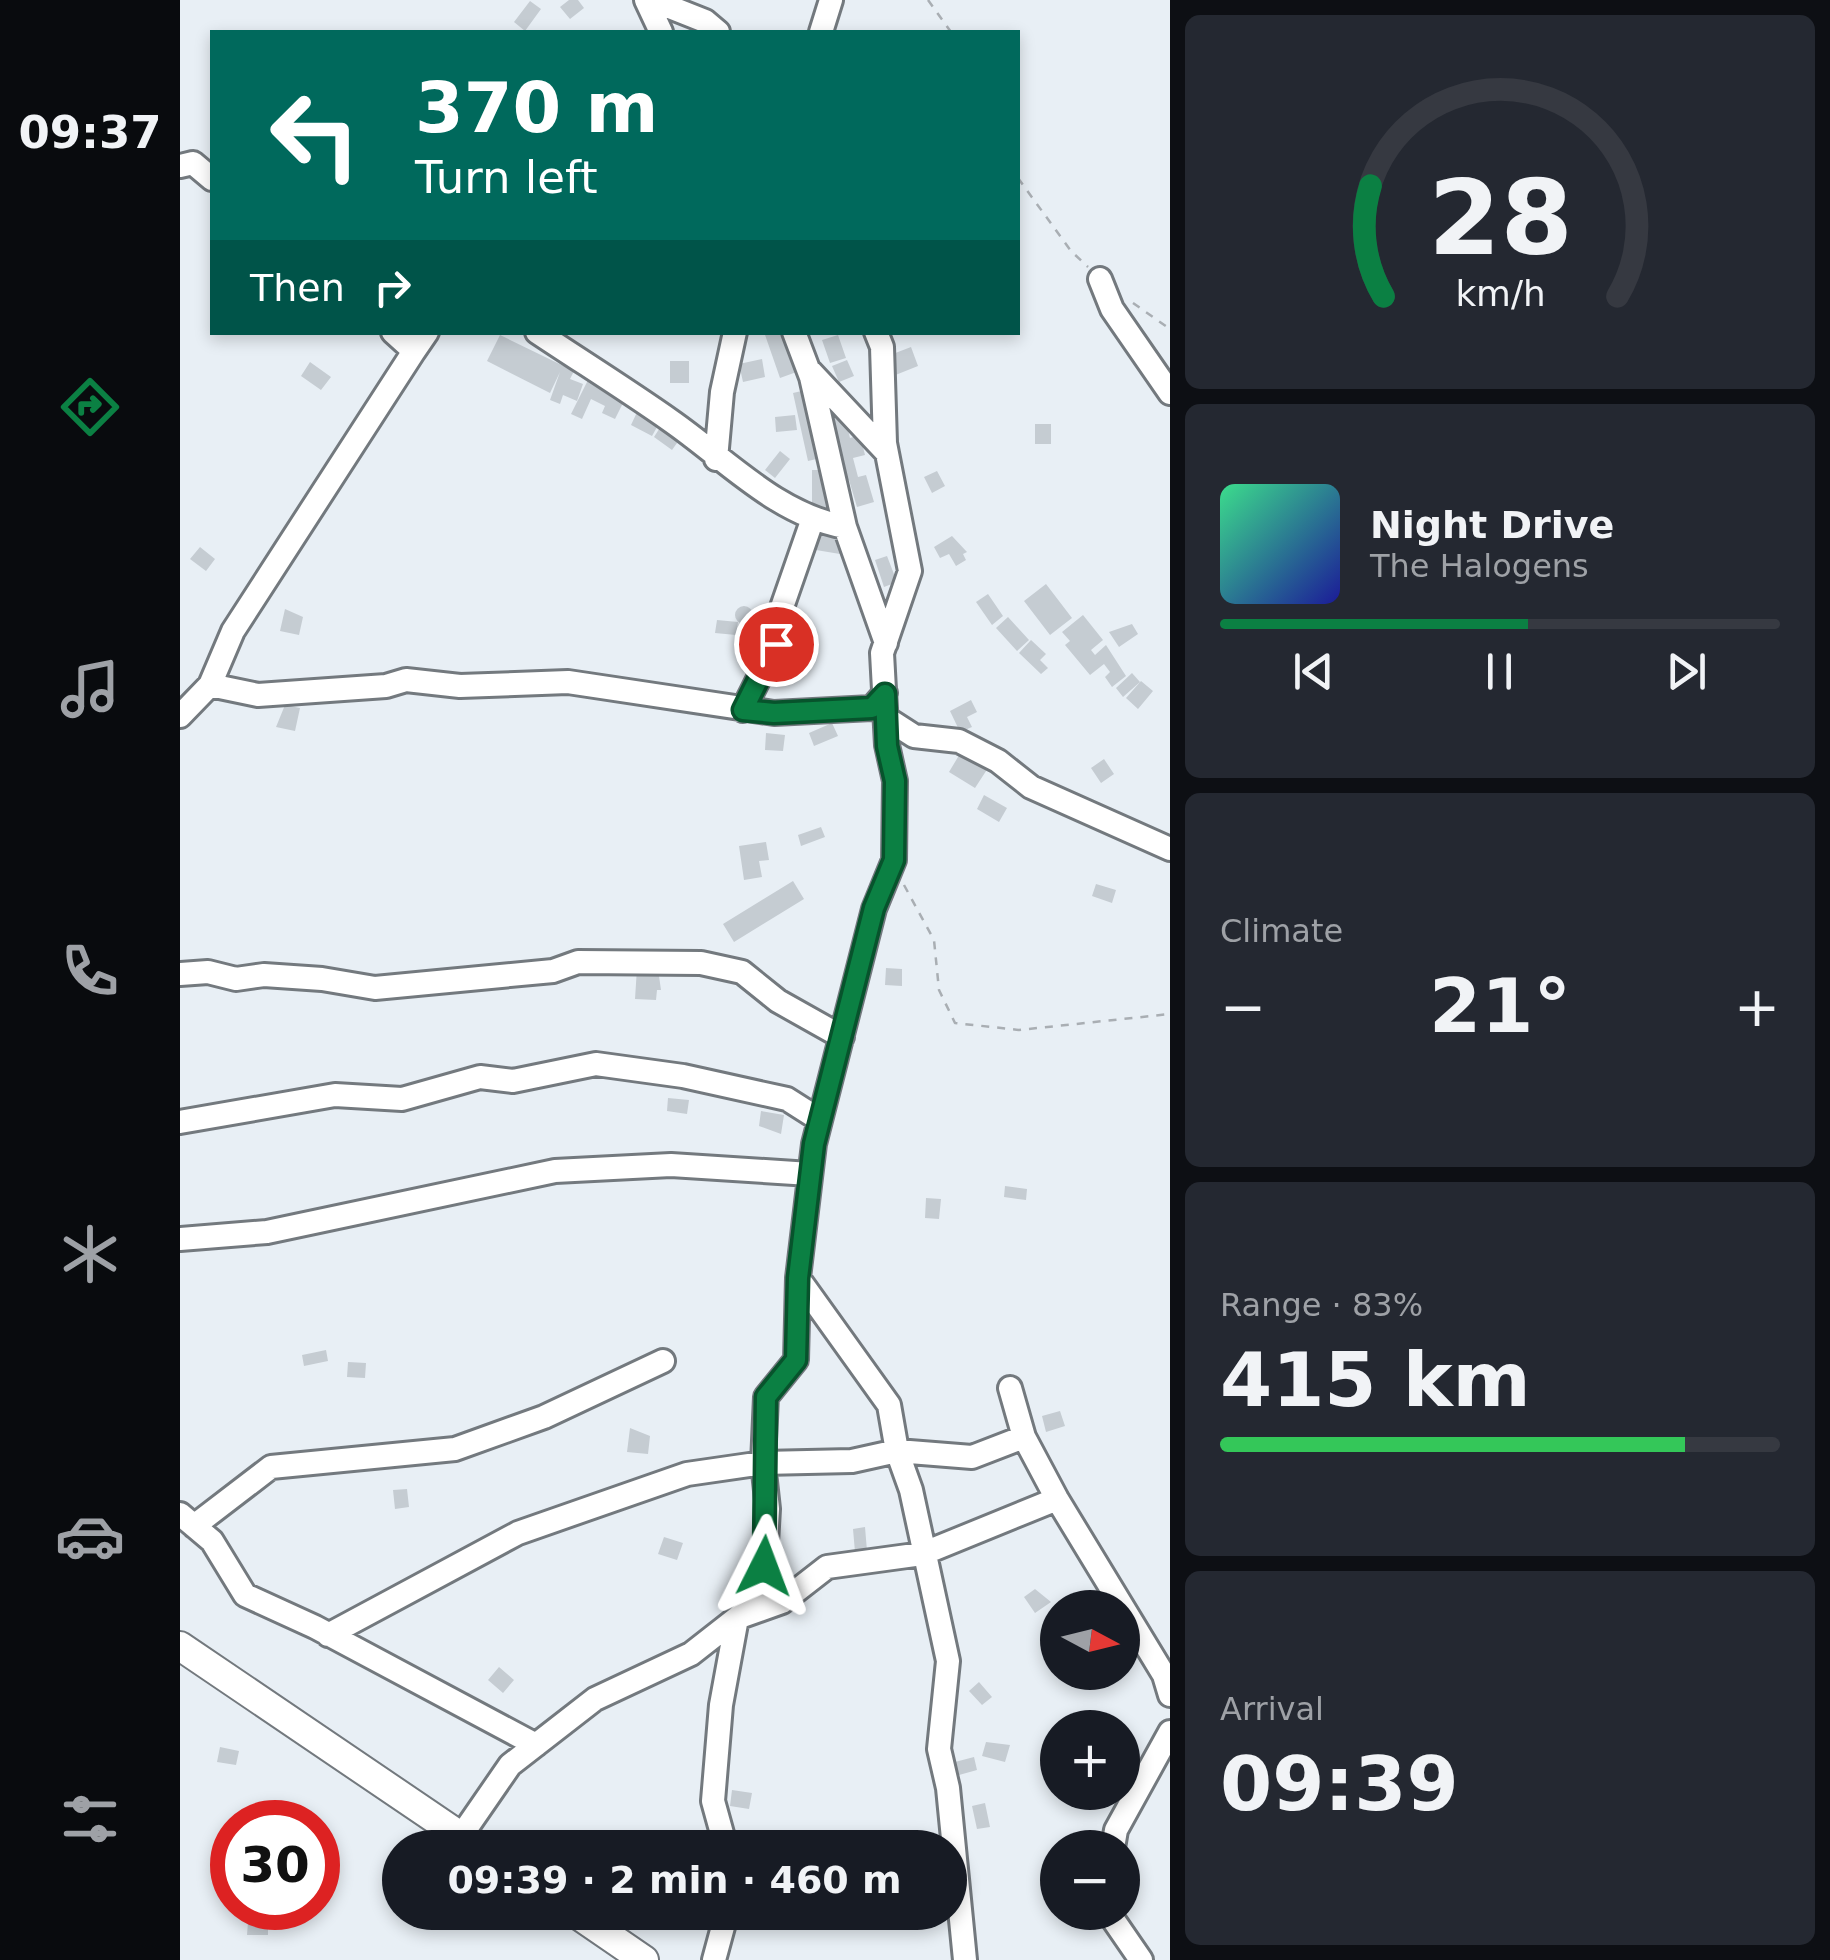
<!DOCTYPE html>
<meta charset="utf-8">
<style>
:root{--surface:#171b24;--page:#242831;--text:#f1f3f6;--muted:#9ea1a6;--line:#363941;--accent:#0b8043}
body{margin:0;font-family:"DejaVu Sans",sans-serif;background:var(--page);color:var(--text);height:100vh;display:flex;flex-direction:column;font-size:38px;white-space:nowrap}
*{box-sizing:border-box;margin:0}
p{font-size:32px;color:var(--muted)}
.icon{flex:none;width:55px;height:55px;fill:none;stroke:currentColor;stroke-width:2;stroke-linecap:round;stroke-linejoin:round}
.map{position:relative;flex:1;overflow:hidden}
.sheet{display:flex;flex-direction:column;gap:15px;padding:15px;background:#0d0f14;width:660px}
.sheet>*{flex:none}
.top-card{position:absolute;left:30px;top:30px;width:810px;height:305px;border-radius:0px;box-shadow:0 5px 15px #0003;background:#00695c;color:#fff;overflow:hidden}
.needle{width:65px;rotate:97deg}
.controls{position:absolute;left:860px;top:1590px;display:grid;gap:20px}
.controls a{display:grid;place-items:center;width:100px;height:100px;border-radius:50%;background:var(--surface);box-shadow:0 5px 15px #0003;font-size:50px}
.speed{position:absolute;left:30px;top:1800px;display:flex;gap:20px;font-size:50px;font-weight:700;text-align:center}
.speed>*{display:grid;place-content:center;width:130px;height:130px;border-radius:50%;background:var(--surface);box-shadow:0 5px 15px #0003;line-height:1}
.speed .limit{border:15px solid #d22;background:#fff;color:#111}
.pin{position:absolute;display:grid;place-items:center;width:85px;height:85px;color:#fff;margin:-42px;border:5px solid #fff;border-radius:50%;box-shadow:0 2px 10px #0007}
.me{position:absolute;width:110px;margin:-55px;rotate:3deg;stroke-linejoin:round;filter:drop-shadow(0 0 8px #0008)}
.turn{display:flex;align-items:center;gap:35px;height:210px;padding:0 40px;font-size:45px}
.turn .icon{width:130px;height:130px;stroke-width:2.5}
.turn b{display:block;font-size:70px;line-height:85px}
.then{display:flex;align-items:center;height:95px;padding:0 40px;background:#0003;gap:20px;font-size:38px}
.big{font-size:75px;font-weight:600;line-height:1.1}
.sheet .tile{flex:1;display:flex;flex-direction:column;justify-content:center;gap:15px;min-width:0;padding:0 35px;border-radius:15px;background:var(--page)}
.sheet .dial{align-items:center;gap:0}
.dial svg{height:260px;overflow:visible;fill:none;stroke:var(--line);stroke-width:7;stroke-linecap:round;text-anchor:middle}
.dial text{fill:var(--text);stroke:none}
.song{display:flex;align-items:center;gap:30px}
.cover{width:120px;height:120px;border-radius:15px;background:linear-gradient(135deg,hsl(150 70% 55%),hsl(240 70% 35%))}
.played{height:10px;border-radius:5px;background:linear-gradient(90deg,var(--accent) 55%,var(--line) 55%)}
.keys{display:flex;justify-content:space-around;direction:ltr}
.heat{display:flex;justify-content:space-between;align-items:center;font-size:55px;direction:ltr}
.charge{height:15px;border-radius:8px;background:linear-gradient(90deg,#34c759 83%,var(--line) 0)}
.trip{position:absolute;left:202px;top:1830px;width:585px;height:100px;border-radius:50px;background:var(--surface);box-shadow:0 5px 15px #0003;font-weight:600;line-height:100px;text-align:center}
main{display:flex;flex:1;min-height:0}
.menu{display:flex;flex-direction:column;width:180px;justify-content:space-around;align-items:center;background:#090b0e;color:var(--muted)}
.menu .icon{width:70px;height:70px}
.menu .active{color:var(--accent)}
.menu b{font-size:45px;color:var(--text)}
.map>svg:first-child{display:block}
.building{fill:#c5ccd2}
.lines{fill:none;stroke-linecap:round;stroke-linejoin:round}
.minor-casing{stroke:#73797e;stroke-width:28}
.major-casing{stroke:#73797e;stroke-width:32}
.path{stroke:#a9aeb3;stroke-width:2.5;stroke-dasharray:8 8;stroke-linecap:butt}
.minor{stroke:#fff;stroke-width:22}
.major{stroke:#fff;stroke-width:28}
.route-casing{stroke:#07532c;stroke-width:25}
.route{stroke:#0b8043;stroke-width:18}
</style>
<main>
<nav class="menu">
<b>09:37</b>
<svg class="icon active" aria-label="directions" viewBox="0 0 24 24"><path d="M12 3l9 9-9 9-9-9zM9 14v-3h6M13 9l2 2-2 2"/></svg>
<svg class="icon" aria-label="music" viewBox="0 0 24 24"><path d="M9 18V5l10-2v13"/><circle cx="6" cy="18" r="3"/><circle cx="16" cy="16" r="3"/></svg>
<svg class="icon" aria-label="phone" viewBox="0 0 24 24"><path d="M5 4h4l2 5-3 2q2 4 5 5l2-3 5 2v4C11 20 4 13 5 4z"/></svg>
<svg class="icon" aria-label="climate" viewBox="0 0 24 24"><path d="M12 3v18M4 7l16 10M4 17L20 7"/></svg>
<svg class="icon" aria-label="car" viewBox="0 0 24 24"><path d="M5 17H2v-5l4-1 3-4h7l3 4 3 1v5h-3M9 17h6M6 11h13"/><circle cx="7" cy="17" r="2"/><circle cx="17" cy="17" r="2"/></svg>
<svg class="icon" aria-label="filters" viewBox="0 0 24 24"><path d="M4 7h16M4 17h16"/><circle cx="9" cy="7" r="2"/><circle cx="15" cy="17" r="2"/></svg>
</nav>
<div class="map">
<svg width="990" height="1960" viewBox="0 0 990 1960">
<rect width="100%" height="100%" fill="#e8eff5"/>
<path class="building" d="M389,0H398L404,8L390,19L380,7Z
M350,1L361,9L345,31L334,22Z
M584,332H608L622,370L600,378Z
M320,335L394,371L390,379L403,384L397,401L383,395L380,404L370,400L380,372L370,393L307,361Z
M658,335L666,358L650,363L642,340Z
M731,347L738,366L713,376L705,357Z
M582,359L585,377L563,382L559,364Z
M667,360L674,376L659,382L652,366Z
M490,361H509V383H490Z
M130,362L151,377L141,390L121,376Z
M408,380L445,399L435,419L422,413L425,406L411,399L402,419L391,414Z
M630,389L645,457L628,461L613,393Z
M459,408L481,420L472,436L451,425Z
M664,413L670,438L680,435L685,455L673,458L678,477L686,475L694,502L677,507L669,480L663,481L646,418Z
M615,415L617,430L596,432L595,417Z
M483,423L502,436L492,450L474,437Z
M855,424H871V444H855Z
M600,451L610,459L595,478L585,470Z
M632,470H649V512H632Z
M757,471L765,486L752,493L744,477Z
M634,530L663,535L660,554L630,549Z
M772,536L787,552L783,554L786,560L776,566L769,554L760,558L754,547Z
M20,547L35,559L26,571L10,559Z
M707,556L717,582L704,587L695,560Z
M866,584L892,618L870,635L844,601Z
M808,594L823,616L812,625L796,602Z
M555 615a9 9 0 1 1 18 0a9 9 0 1 1-18 0Z
M105,609L123,617L119,635L100,631Z
M903,615L923,640L911,650L915,655L926,645L946,676L932,687L925,677L930,672L924,664L910,675L885,645L890,641L882,632Z
M828,617L849,640L837,651L816,628Z
M537,620L558,622L556,635L535,633Z
M952,624L958,634L939,647L929,632Z
M851,640L866,654L860,660L868,668L861,674L839,653Z
M952,673L960,682L943,697L936,688Z
M961,681L973,691L958,709L946,698Z
M791,700L797,712L787,717L792,727L780,732L770,711Z
M105,705L120,708L115,731L96,727Z
M652,723L658,736L634,746L629,733Z
M586,733L605,735L603,751L585,750Z
M781,752L808,768L795,788L769,772Z
M924,759L934,774L921,783L911,768Z
M804,795L827,808L819,822L797,809Z
M641,827L645,837L621,846L618,835Z
M586,842L589,860L579,861L582,877L564,880L559,846Z
M613,881L624,899L554,942L543,924Z
M916,884L936,890L932,903L912,896Z
M457,968L478,969L481,990H477L476,1000L455,999Z
M706,968L722,969V986L705,985Z
M488,1098L509,1100L507,1114L487,1111Z
M581,1111L604,1115L601,1134L579,1126Z
M825,1186L847,1189L846,1200L824,1197Z
M746,1198L761,1199L759,1219L745,1218Z
M146,1350L148,1361L124,1366L122,1355Z
M168,1362L186,1363L185,1378L167,1377Z
M880,1411L885,1426L866,1432L862,1416Z
M450,1428L470,1436L468,1454L447,1452Z
M227,1489L229,1507L215,1509L213,1490Z
M685,1527L687,1551L675,1552L673,1529Z
M484,1537L503,1543L497,1560L478,1554Z
M855,1589L871,1602L855,1613L844,1597Z
M319,1667L334,1680L323,1693L308,1680Z
M799,1682L812,1697L802,1705L789,1691Z
M806,1742L830,1745L825,1762L802,1756Z
M40,1747L59,1751L56,1765L37,1762Z
M794,1757L797,1770L779,1775L775,1762Z
M552,1790L572,1793L569,1809L550,1806Z
M805,1803L810,1827L797,1829L792,1806Z
M68,1922H88V1935H67Z"/>
<g class="lines">
<g class="minor-casing">
<path id="minor" d="M466,0L481,32
M472,0L525,21L538,32
M641,32L651,0
M0,166L13,163L32,179
M920,279L932,309L990,393
M213,332L234,351L247,332
M357,332C402,362 447,390 491,421C547,460 596,514 665,527
M614,332L631,377L665,527L706,643
M696,332L702,347L705,443L730,571L702,653L707,745L715,781L714,860L694,909L634,1144L618,1278L709,1405L717,1451L731,1490L768,1661L759,1749L768,1788L785,1960
M631,372L707,453
M536,459L542,392L555,332
M30,685L78,695L206,686L226,680L280,686L388,682L594,713L692,708L705,693
M563,710L602,632L600,613L632,521
M0,716L30,685L53,631L234,351
M706,718L734,736L779,741L818,761L851,787L990,849
M0,974L28,972L56,979L84,975L142,979L195,988L373,971L398,962L521,963L562,972L598,1001L662,1037
M0,1122L155,1095L222,1099L300,1077L333,1081L416,1064L503,1076L607,1099L640,1120
M0,1239L87,1232L375,1171L491,1165L630,1174
M830,1388L844,1437L877,1499L984,1675L990,1695
M0,1514L32,1541L65,1595L135,1627L356,1745
M14,1526L91,1467L275,1449L364,1417L483,1361
M148,1635L338,1533L507,1474L583,1463L672,1461L717,1451L792,1457L844,1437
M281,1836L330,1765L415,1699L511,1654L557,1618L602,1602L647,1567L742,1554L877,1499
M546,1848L533,1801L541,1705L557,1618L583,1594L588,1509L583,1463L586,1397L616,1360L618,1278
M933,1848L936,1830L990,1732
M928,1912L961,1960
M534,1960L547,1912"/>
</g>
<g class="major-casing">
<path id="major" d="M0,1646L298,1848
M394,1912L464,1960"/>
</g>
<path class="path" d="M748,0L771,32
M838,178L891,251L908,267
M953,303L990,329
M724,885L754,940L759,990L775,1023L839,1030L990,1014"/>
<use href="#minor" class="minor"/>
<use href="#major" class="major"/>
</g>
<g class="lines">
<g class="route-casing">
<path id="route" d="M584,1566L586,1397L616,1360L618,1278L634,1144L694,908L714,860L715,781L707,746L705,694L692,708L594,713L563,710L596,644"/>
</g>
<use href="#route" class="route"/>
</g>
</svg>
<div class="controls">
<a><svg class="needle" viewBox="-14 -14 28 28"><path d="M0-13l5 13h-10z" fill="#e53935"/><path d="M0 13l5-13h-10z" fill="#9ea1a6"/></svg></a>
<a>+</a>
<a>−</a>
</div>
<div class="speed"><div class="limit">30</div></div>
<div class="pin" style="left:596px;top:644px;background:#d93025"><svg class="icon" aria-label="arrive" viewBox="0 0 24 24"><path d="M6 21V4h12l-3 4 3 4H6"/></svg></div>
<svg class="me" style="left:584px;top:1566px" viewBox="-20 -20 40 40"><path d="M0-17L14 15 0 8-14 15z" fill="#0b8043" stroke="#fff" stroke-width="4"/></svg>
<div class="trip">09:39 · 2 min · 460 m</div>
<div class="top-card">
<div class="turn"><svg class="icon" aria-label="left" viewBox="0 0 24 24"><path d="M17 20v-9H6M10 6l-5 5 5 5"/></svg><div><b>370 m</b>Turn left</div></div>
<div class="then">Then<svg class="icon" aria-label="right" viewBox="0 0 24 24"><path d="M7 20v-9h11M14 6l5 5-5 5"/></svg></div>
</div>
</div>
<section class="sheet">
<div class="tile dial"><svg viewBox="0 0 100 80">
<path d="M14 69A42 42 0 1 1 86 69"/>
<path d="M14 69A42 42 0 0 1 10 35" stroke="#0b8043"/>
<text x="50" y="56" font-size="32" font-weight="700">28</text>
<text x="50" y="72" font-size="11">km/h</text>
</svg></div>
<div class="tile">
<div class="song"><i class="cover"></i><div><b>Night Drive</b><p>The Halogens</p></div></div>
<div class="played"></div>
<div class="keys"><svg class="icon" aria-label="previous" viewBox="0 0 24 24"><path d="M18 5L8 12l10 7zM5 5v14"/></svg><svg class="icon" aria-label="pause" viewBox="0 0 24 24"><path d="M8 5v14M16 5v14"/></svg><svg class="icon" aria-label="next" viewBox="0 0 24 24"><path d="M6 5l10 7-10 7zM19 5v14"/></svg></div>
</div>
<div class="tile"><p>Climate</p>
<div class="heat"><a>−</a><b class="big">21°</b><a>+</a></div>
</div>
<div class="tile"><p>Range · 83%</p><b class="big">415 km</b><div class="charge"></div></div>
<div class="tile"><p>Arrival</p><b class="big">09:39</b></div>
</section>
</main>
